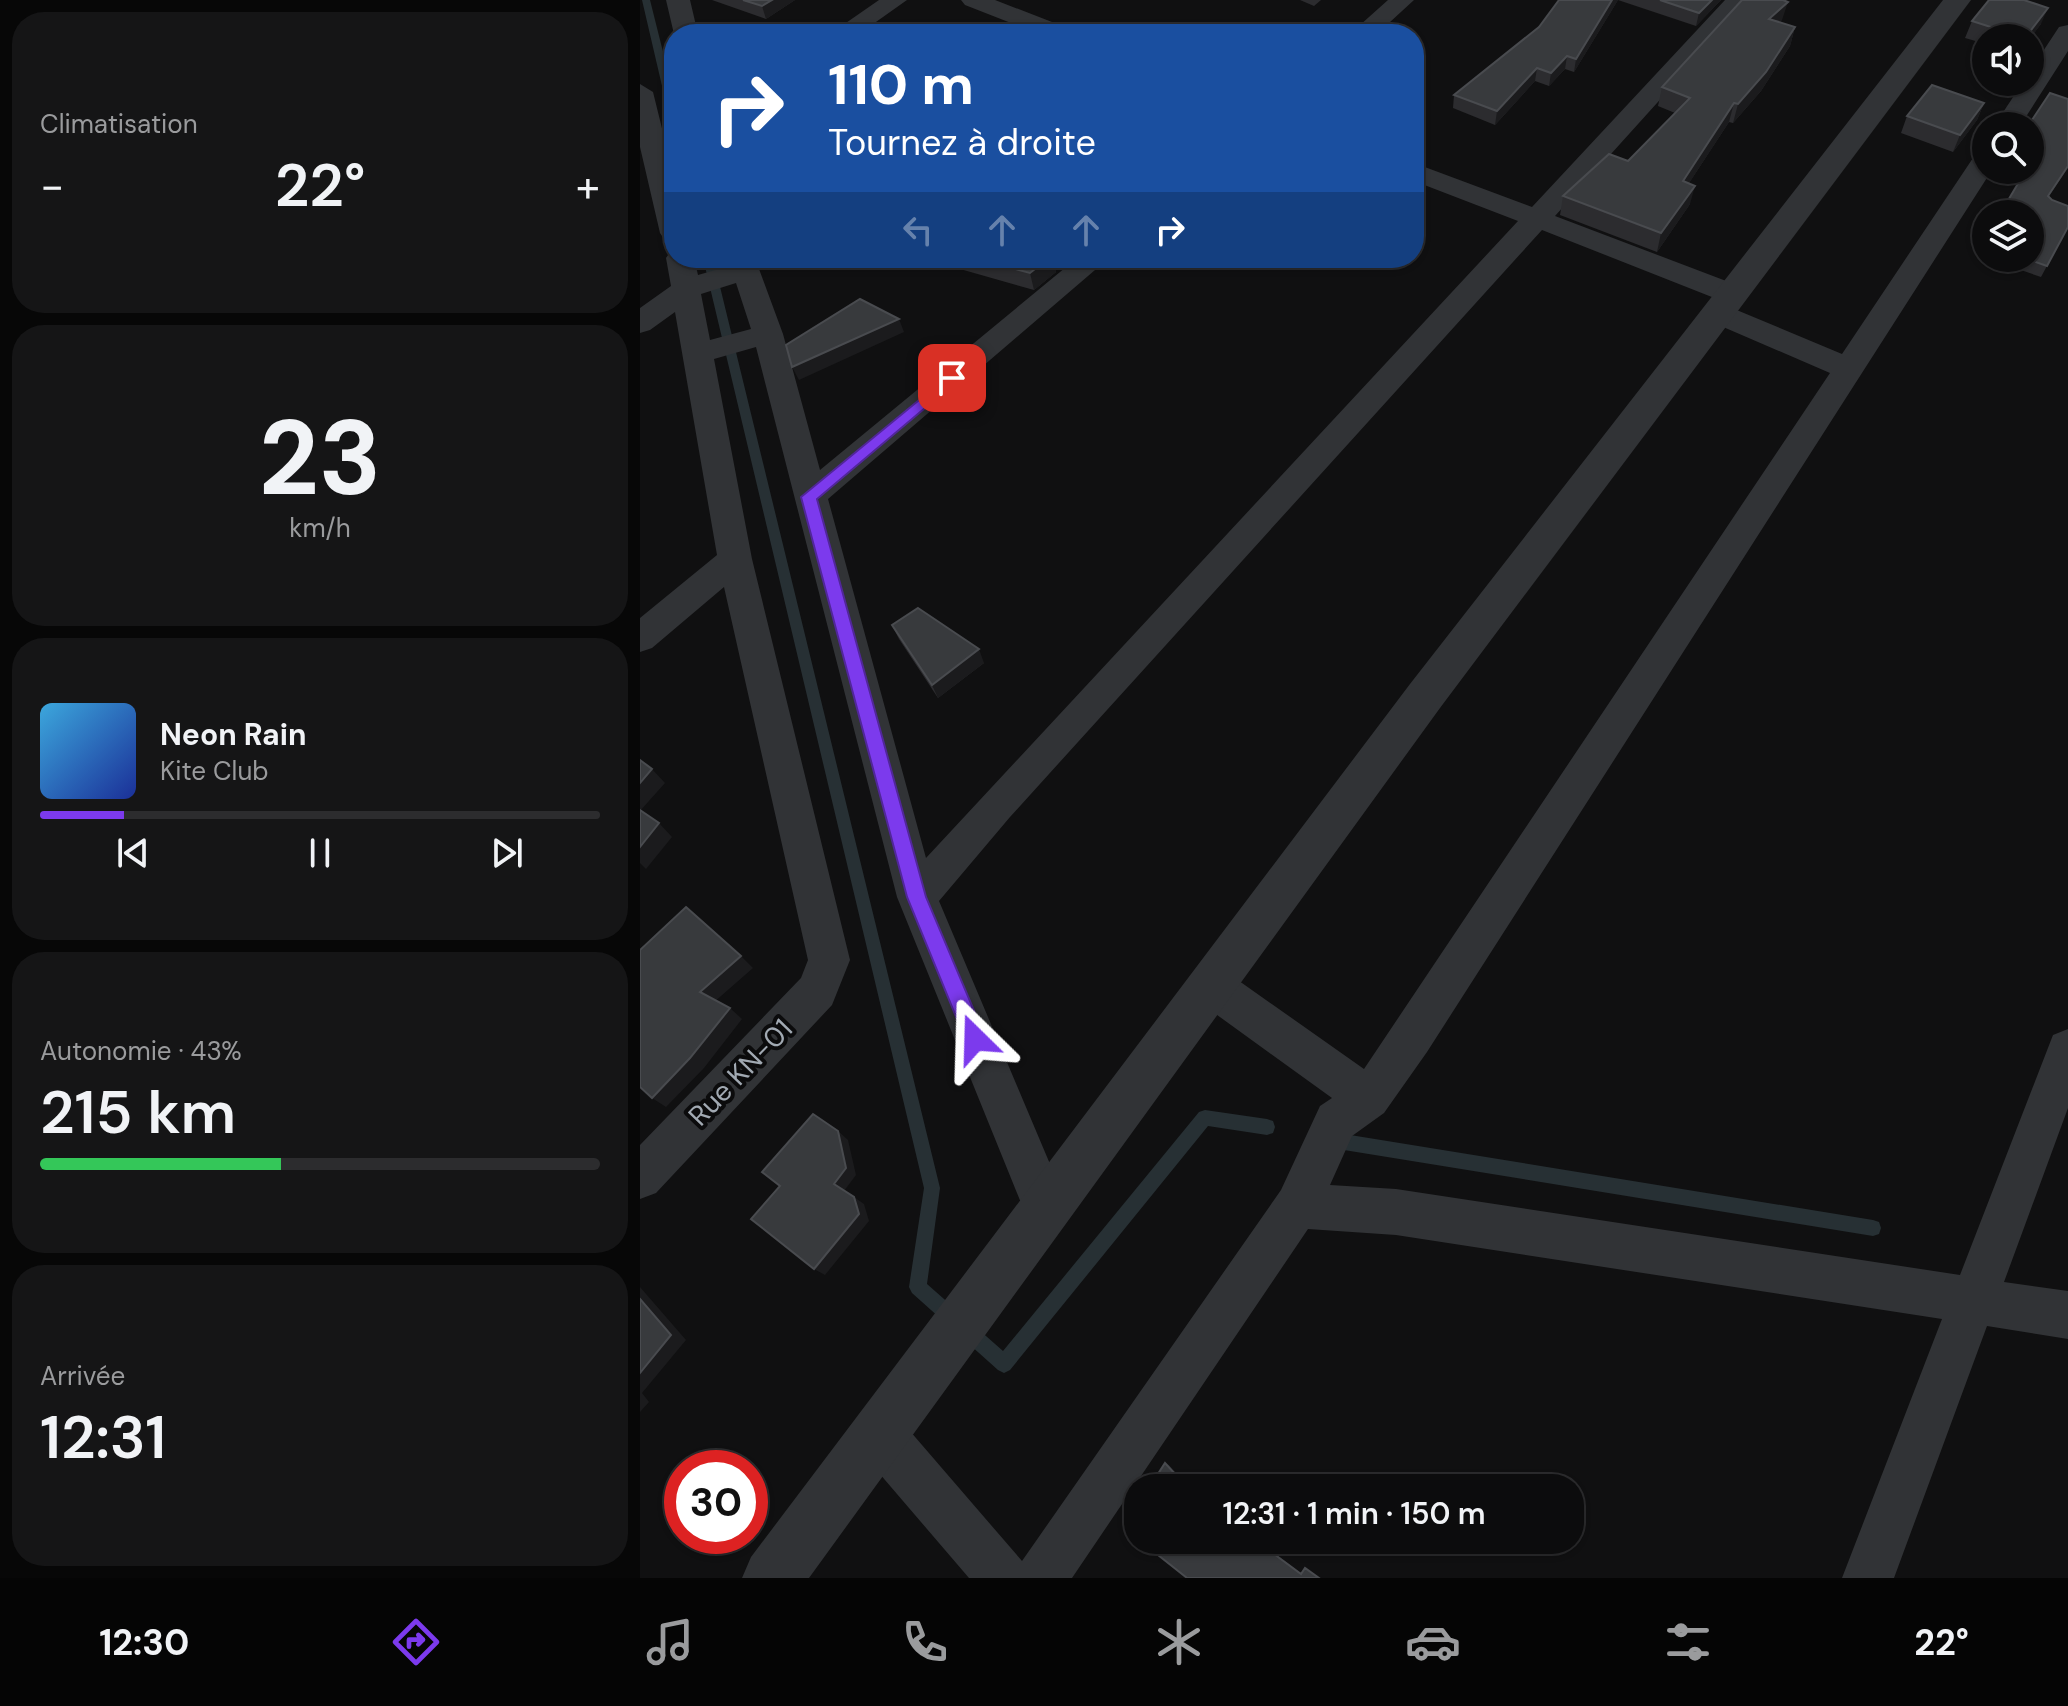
<!DOCTYPE html>
<html lang="fr">
<meta charset="utf-8">
<style>
:root{--surface:#0c0c0d;--page:#151516;--text:#f1f3f6;--muted:#9a9b9d;--line:#2c2c2e;--accent:#7c3aed}
body{margin:0;font-family:"DM Sans",sans-serif;background:var(--page);color:var(--text);height:100vh;display:flex;flex-direction:column;font-size:30px;white-space:nowrap}
*{box-sizing:border-box;margin:0}
p{font-size:26px;color:var(--muted)}
.icon{flex:none;width:44px;height:44px;fill:none;stroke:currentColor;stroke-width:2;stroke-linecap:round;stroke-linejoin:round}
.map{position:relative;flex:1;overflow:hidden}
.side{display:flex;flex-direction:column;gap:12px;padding:12px;background:#070707;width:640px}
.side>*{flex:none}
.hud{position:absolute;left:24px;top:24px;width:760px;height:244px;border-radius:32px;box-shadow:0 2px 6px #0004,0 0 0 2px var(--line);background:#1a4fa0;color:#fff;overflow:hidden}
.fabs{position:absolute;left:1332px;top:24px;display:grid;gap:16px}
.fabs a{display:grid;place-items:center;width:72px;height:72px;border-radius:50%;background:var(--surface);box-shadow:0 2px 6px #0004,0 0 0 2px var(--line);font-size:40px}
.speed{position:absolute;left:24px;top:1450px;display:flex;gap:16px;font-size:40px;font-weight:700;text-align:center}
.speed>*{display:grid;place-content:center;width:104px;height:104px;border-radius:50%;background:var(--surface);box-shadow:0 2px 6px #0004,0 0 0 2px var(--line);line-height:1}
.speed .limit{border:12px solid #d22;background:#fff;color:#111}
.pin{position:absolute;display:grid;place-items:center;width:68px;height:68px;color:#fff;margin:-34px;border-radius:16px;box-shadow:0 4px 12px #0006}
.me{position:absolute;width:88px;margin:-44px;rotate:338deg;stroke-linejoin:round;filter:drop-shadow(0 0 6px #0008)}
.turn{display:flex;align-items:center;gap:28px;height:168px;padding:0 32px;font-size:36px}
.turn .icon{width:104px;height:104px;stroke-width:2.5}
.turn b{display:block;font-size:56px;line-height:68px}
.lanes{display:flex;align-items:center;height:76px;padding:0 32px;background:#0003;justify-content:center;gap:40px;direction:ltr}
.lanes .off{opacity:.35}
.big{font-size:60px;font-weight:600;line-height:1.1}
.side .tile{flex:1;display:flex;flex-direction:column;justify-content:center;gap:12px;min-width:0;padding:0 28px;border-radius:32px;background:var(--page)}
.side .dial{align-items:center;gap:0}
.dial b{font-size:104px;line-height:1}
.song{display:flex;align-items:center;gap:24px}
.cover{width:96px;height:96px;border-radius:12px;background:linear-gradient(135deg,hsl(200 70% 55%),hsl(230 70% 35%))}
.played{height:8px;border-radius:4px;background:linear-gradient(90deg,var(--accent) 15%,var(--line) 15%)}
.keys{display:flex;justify-content:space-around;direction:ltr}
.heat{display:flex;justify-content:space-between;align-items:center;font-size:44px;direction:ltr}
.charge{height:12px;border-radius:6px;background:linear-gradient(90deg,#34c759 43%,var(--line) 0)}
.trip{position:absolute;left:484px;top:1474px;width:460px;height:80px;border-radius:32px;background:var(--surface);box-shadow:0 2px 6px #0004,0 0 0 2px var(--line);font-weight:600;line-height:80px;text-align:center}
.tab-bar{display:flex;height:128px;justify-content:space-around;align-items:center;background:#050505;color:var(--muted)}
.tab-bar .icon{width:56px;height:56px}
.tab-bar .active{color:var(--accent)}
.tab-bar b{font-size:36px;color:var(--text)}
main{display:flex;flex:1;min-height:0}
.map>svg:first-child{display:block}
.lines{fill:none;stroke-linecap:round;stroke-linejoin:round}
.stream{fill:#273034;fill-rule:evenodd}
.minor{fill:#313336;fill-rule:evenodd}
.tertiary{fill:#313336;fill-rule:evenodd}
.wall{fill:#2c2c2f}
.shaded-wall{fill:#1b1b1d}
.building{fill:#383a3d;stroke:#494b4f;stroke-width:2}
.route{fill:#7c3aed;stroke:#51269a;stroke-width:2}
.labels{text-anchor:middle;stroke-width:8;stroke-linejoin:round;paint-order:stroke}
.street-label{font-size:28px;fill:#a1a9b2;stroke:#0b0b0c}
</style>
<main>
<section class="side">
<div class="tile"><p>Climatisation</p>
<div class="heat"><a>−</a><b class="big">22°</b><a>+</a></div>
</div>
<div class="tile dial"><b>23</b><p>km/h</p></div>
<div class="tile">
<div class="song"><i class="cover"></i><div><b>Neon Rain</b><p>Kite Club</p></div></div>
<div class="played"></div>
<div class="keys"><svg class="icon" aria-label="previous" viewBox="0 0 24 24"><path d="M18 5L8 12l10 7zM5 5v14"/></svg><svg class="icon" aria-label="pause" viewBox="0 0 24 24"><path d="M8 5v14M16 5v14"/></svg><svg class="icon" aria-label="next" viewBox="0 0 24 24"><path d="M6 5l10 7-10 7zM19 5v14"/></svg></div>
</div>
<div class="tile"><p>Autonomie · 43%</p><b class="big">215 km</b><div class="charge"></div></div>
<div class="tile"><p>Arrivée</p><b class="big">12:31</b></div>
</section>
<div class="map">
<svg width="1428" height="1578" viewBox="0 0 1428 1578">
<rect width="100%" height="100%" fill="#101011"/>
<g class="lines">
<path class="stream" d="M2,0H10L34,96V119L29,116Z
M63,258H73L300,1188L287,1284L363,1351L559,1112L565,1110L627,1119L633,1121L635,1127L633,1133L627,1135L568,1126L370,1370L364,1373L358,1370L272,1293L269,1287L284,1188Z
M704,1134L1233,1220L1239,1222L1241,1228L1239,1234L1233,1236L704,1150L698,1148L696,1142L698,1136Z"/>
<path class="minor" d="M26,0H50L58,34H34Z
M239,0H267L219,34H190Z
M321,0H355L430,29L433,34H399L325,5Z
M748,0H774L737,34H710Z
M1085,0H1110L915,216L1102,287L1107,294L1102,301L1092,304L1082,301L902,230L370,817L299,901L429,1209L422,1225L406,1232L390,1225L257,897L116,347L74,359L112,559L210,960L192,1005L16,1193L0,1199V1145L161,978L168,960L84,587L12,648L0,652V618L77,555L35,312L10,330L0,333V308L31,286L26,258L30,252L34,250V258H54L58,275L89,266L87,258H115L143,334L180,470L437,258H469L188,499L286,858L878,221L774,181V163L892,207ZM96,283L111,329L70,340L61,294Z
M1428,25V51L1380,126H1354L1383,82H1390V71L1419,27Z
M0,84L13,92L34,177V242L24,239L20,233L0,147Z
M1346,150V170H1352L787,1052L744,1113L712,1136L690,1185L756,1189L1320,1275L1413,1035L1428,1029V1108L1364,1282L1428,1291V1339L1347,1326L1254,1578H1202L1302,1319L756,1235L668,1229L432,1578H329L221,1452L214,1434L221,1416L239,1409L257,1416L382,1561L641,1190L680,1106L692,1098L555,999L549,985L555,971L570,966L585,971L724,1069L1190,373L1067,320L1062,313L1067,306L1077,303L1087,306L1202,354L1337,152Z"/>
<path class="tertiary" d="M1303,0H1331L800,708L169,1578H102L111,1557L770,684Z"/>
</g>
<path class="wall" d="M72,0H155L126,19Z
M660,0H681L674,6Z
M919,0H978L934,72L925,69L909,86L895,81L855,125L813,108L814,95L899,27Z
M978,0H1081L1056,26Z
M1142,20L1140,22L1155,27L1150,46L1121,91L1093,123L1089,122L1049,183L1050,204L1017,252L920,215L923,196L988,161L1035,113L1018,106L1022,87Z
M1332,21L1401,24L1390,38H1346V44L1325,38Z
M1428,99L1409,197L1428,227L1401,277L1346,258H1390L1393,157L1390,155V126Z
M1344,103L1337,120L1313,152L1261,133L1267,116Z
M1346,239V258L1338,255Z
M310,258H412L416,272L394,290L313,267Z
M252,625L344,663L298,698L259,639Z"/>
<path class="shaded-wall" d="M132,0H155L126,19L122,6Z
M972,0H978L934,72L936,59Z
M1072,0H1081L1056,26L1059,13Z
M1148,2L1142,20L1124,37L1129,19Z
M1408,8L1401,24L1390,39L1385,38Z
M1155,27L1150,46L1121,91L1093,123L1098,104Z
M927,56L925,69L909,86L911,73Z
M897,68L895,81L855,125L857,111Z
M1094,103L1089,122L1038,200L1043,181Z
M1344,103L1337,120L1313,152L1320,135Z
M1428,166V168L1402,207L1408,196Z
M1055,186L1050,204L1017,252L1021,233Z
M409,258H412L416,272L394,290L390,273Z
M259,319L264,332L159,380L152,367Z
M339,649L344,663L298,698L292,685Z
M12,769L25,783L0,811V783Z
M19,823L32,837L6,869L0,863V847Z
M101,956L113,968L73,1003L60,992Z
M90,1008L102,1019L64,1068L26,1107L12,1098Z
M198,1131L208,1140L216,1175L204,1191L194,1184Z
M214,1197L224,1204L229,1221L185,1275L174,1269Z
M0,1287L46,1340L2,1393L9,1402L0,1412Z
M525,1463L529,1465L550,1488H548Z
M615,1540H617L662,1574H661Z"/>
<path class="building" d="M103,0H132L122,6Z
M919,0H972L936,59L927,56L911,73L897,68L857,111L814,95L899,27Z
M1020,0H1072L1059,13Z
M1102,0H1143L1148,2L1129,19L1155,27L1126,72L1098,104L1094,103L1043,181L1055,186L1021,233L923,196L969,154L988,161L1050,98L1022,87Z
M1349,0H1384L1408,8L1385,38L1332,21Z
M1292,85L1344,103L1320,135L1267,116Z
M1410,93L1428,99V166L1408,196L1412,200L1428,206V227L1407,266L1384,258H1390V214H1360L1386,170H1390V162L1400,146L1390,142V126H1388Z
M335,258H409L390,273Z
M220,299L259,319L152,367L146,345Z
M278,608L339,649L292,685L252,625Z
M0,760L12,769L0,783Z
M0,810L19,823L0,847Z
M46,907L101,956L60,992L90,1008L50,1058L12,1098L0,1087V950Z
M173,1114L198,1131L206,1168L194,1184L214,1197L219,1214L174,1269L111,1219L140,1186L122,1172Z
M0,1299L31,1335L0,1373Z
M525,1463L548,1488H509Z
M498,1506V1521L491,1516Z
M513,1540H615L661,1574L665,1568L679,1578H547L508,1547Z"/>
<path class="route" d="M312,373L319,378L317,381L177,499L286,897L346,1039L343,1046L335,1049L328,1046L267,897L161,497Z"/>
<g class="labels">
<g class="street-label">
<text transform="translate(100 1072) rotate(-46)" y="10">Rue KN-01</text>
</g>
</g>
</svg>
<div class="fabs">
<a><svg class="icon" aria-label="sound" viewBox="0 0 24 24"><path d="M4 9h4l5-4v14l-5-4H4zM17 9q2 3 0 6"/></svg></a>
<a><svg class="icon" aria-label="search" viewBox="0 0 24 24"><circle cx="10" cy="10" r="6"/><path d="M15 15l6 6"/></svg></a>
<a><svg class="icon" aria-label="layers" viewBox="0 0 24 24"><path d="M12 4l9 5-9 5-9-5zM3 14l9 5 9-5"/></svg></a>
</div>
<div class="speed"><div class="limit">30</div></div>
<div class="pin" style="left:312px;top:378px;background:#d93025"><svg class="icon" aria-label="arrive" viewBox="0 0 24 24"><path d="M6 21V4h12l-3 4 3 4H6"/></svg></div>
<svg class="me" style="left:335px;top:1039px" viewBox="-20 -20 40 40"><path d="M0-17L14 15 0 8-14 15z" fill="#7c3aed" stroke="#fff" stroke-width="4"/></svg>
<div class="trip">12:31 · 1 min · 150 m</div>
<div class="hud">
<div class="turn"><svg class="icon" aria-label="right" viewBox="0 0 24 24"><path d="M7 20v-9h11M14 6l5 5-5 5"/></svg><div><b>110 m</b>Tournez à droite</div></div>
<div class="lanes"><svg class="icon off" aria-label="left" viewBox="0 0 24 24"><path d="M17 20v-9H6M10 6l-5 5 5 5"/></svg><svg class="icon off" aria-label="ahead" viewBox="0 0 24 24"><path d="M12 20V5M6 11l6-6 6 6"/></svg><svg class="icon off" aria-label="ahead" viewBox="0 0 24 24"><path d="M12 20V5M6 11l6-6 6 6"/></svg><svg class="icon" aria-label="right" viewBox="0 0 24 24"><path d="M7 20v-9h11M14 6l5 5-5 5"/></svg></div>
</div>
</div>
</main>
<nav class="tab-bar">
<b>12:30</b>
<svg class="icon active" aria-label="directions" viewBox="0 0 24 24"><path d="M12 3l9 9-9 9-9-9zM9 14v-3h6M13 9l2 2-2 2"/></svg>
<svg class="icon" aria-label="music" viewBox="0 0 24 24"><path d="M9 18V5l10-2v13"/><circle cx="6" cy="18" r="3"/><circle cx="16" cy="16" r="3"/></svg>
<svg class="icon" aria-label="phone" viewBox="0 0 24 24"><path d="M5 4h4l2 5-3 2q2 4 5 5l2-3 5 2v4C11 20 4 13 5 4z"/></svg>
<svg class="icon" aria-label="climate" viewBox="0 0 24 24"><path d="M12 3v18M4 7l16 10M4 17L20 7"/></svg>
<svg class="icon" aria-label="car" viewBox="0 0 24 24"><path d="M5 17H2v-5l4-1 3-4h7l3 4 3 1v5h-3M9 17h6M6 11h13"/><circle cx="7" cy="17" r="2"/><circle cx="17" cy="17" r="2"/></svg>
<svg class="icon" aria-label="filters" viewBox="0 0 24 24"><path d="M4 7h16M4 17h16"/><circle cx="9" cy="7" r="2"/><circle cx="15" cy="17" r="2"/></svg>
<b>22°</b>
</nav>
